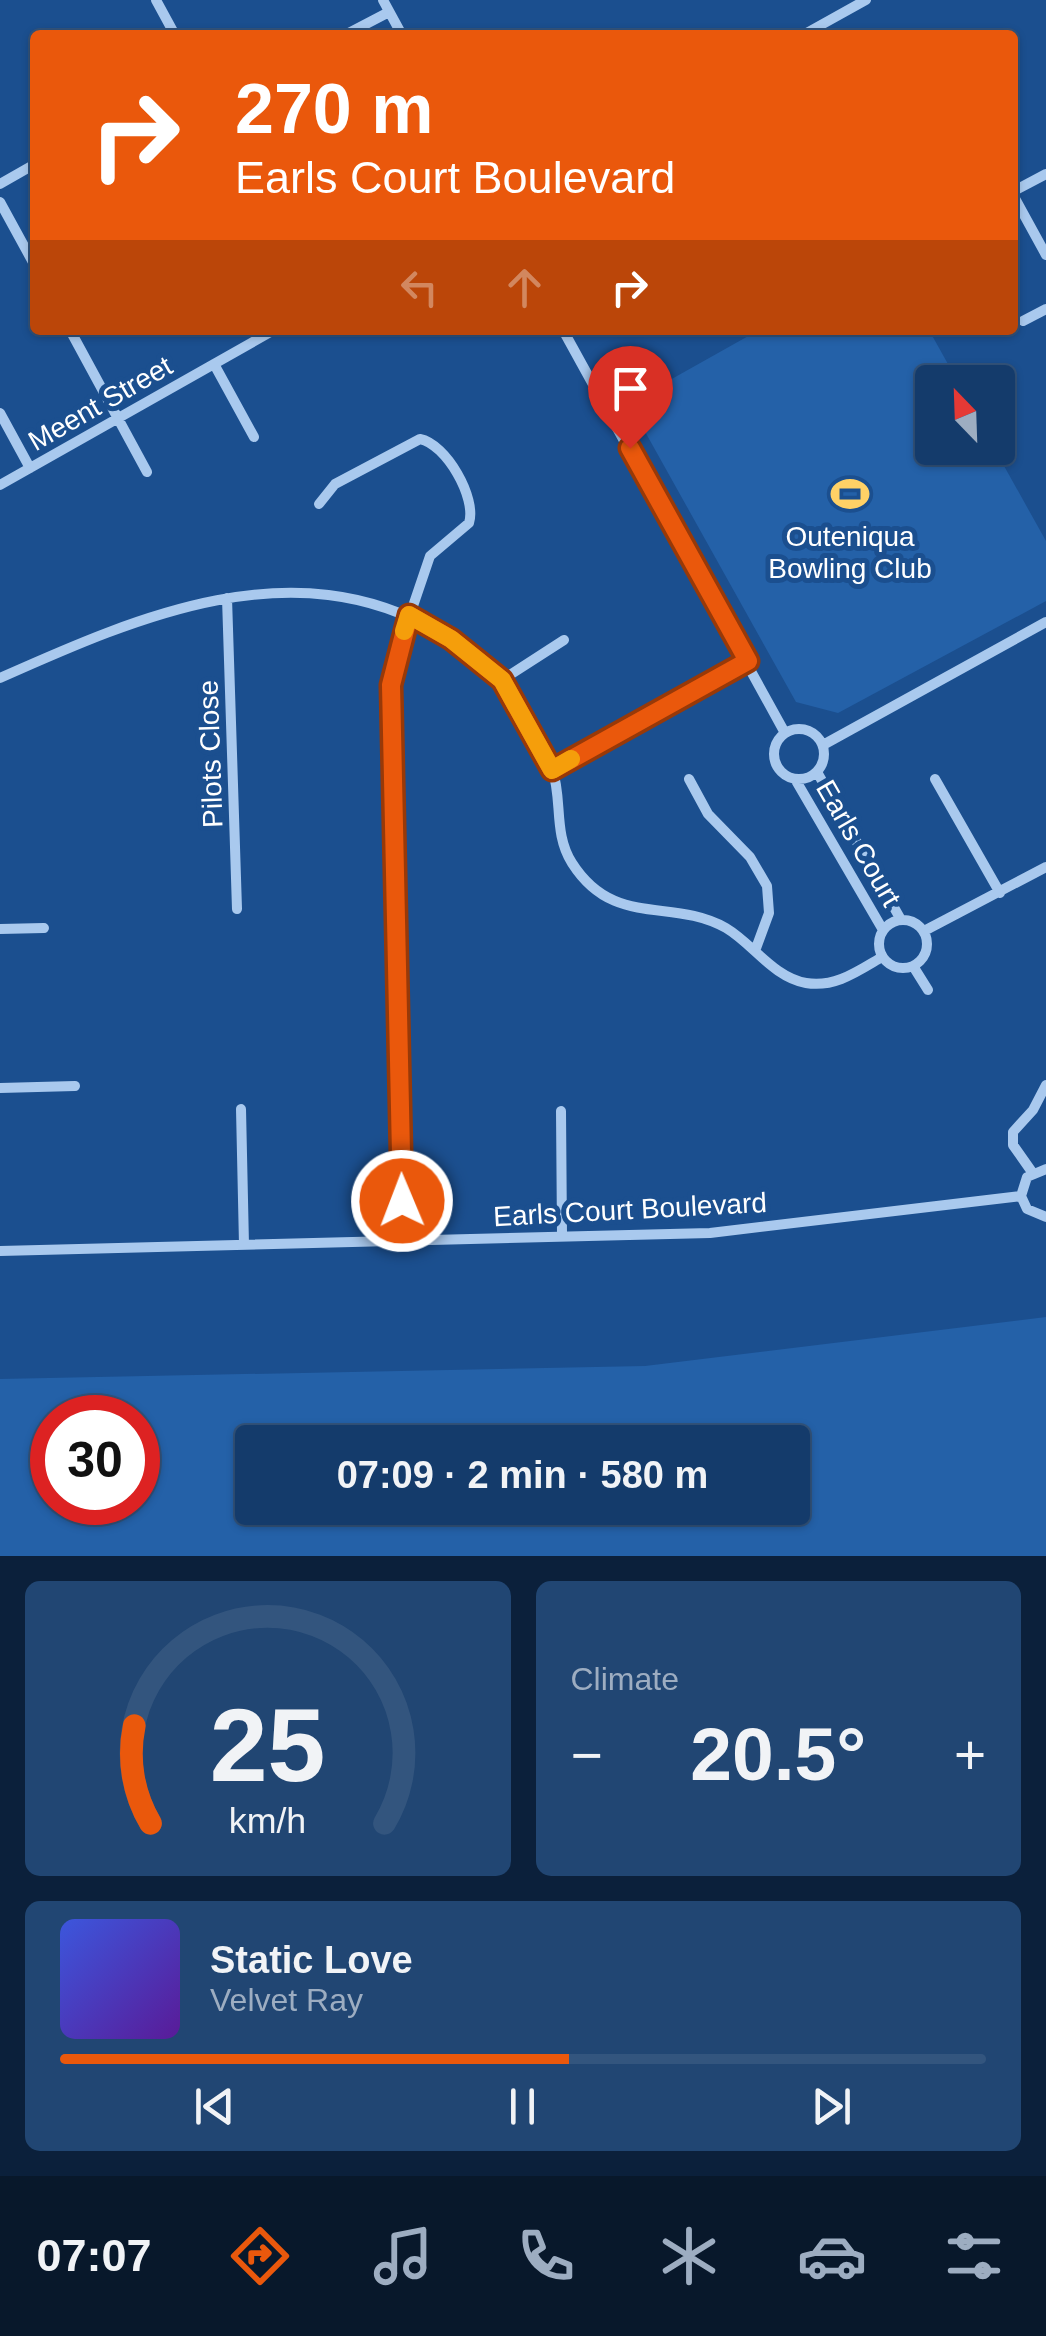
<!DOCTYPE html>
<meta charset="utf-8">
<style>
:root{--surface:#143b6b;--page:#214673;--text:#f1f3f6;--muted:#9dadc1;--line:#33557e;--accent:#ea580c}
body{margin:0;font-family:Arial,sans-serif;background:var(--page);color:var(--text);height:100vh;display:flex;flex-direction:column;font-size:38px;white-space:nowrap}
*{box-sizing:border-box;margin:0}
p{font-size:32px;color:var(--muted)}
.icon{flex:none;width:55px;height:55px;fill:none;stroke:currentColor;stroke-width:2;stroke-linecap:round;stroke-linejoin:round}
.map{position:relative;height:1556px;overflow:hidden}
.sheet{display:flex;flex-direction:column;gap:25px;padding:25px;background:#0b203b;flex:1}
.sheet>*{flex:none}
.guide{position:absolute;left:30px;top:30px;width:988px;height:305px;border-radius:10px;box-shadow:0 2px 8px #0004,0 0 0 2px var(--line);background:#ea580c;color:#fff;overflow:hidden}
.needle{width:65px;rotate:337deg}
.buttons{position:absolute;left:915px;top:365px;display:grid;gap:20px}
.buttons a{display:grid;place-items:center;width:100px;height:100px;border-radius:10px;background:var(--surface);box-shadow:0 2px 8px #0004,0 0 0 2px var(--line);font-size:50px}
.speed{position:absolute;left:30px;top:1395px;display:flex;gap:20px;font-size:50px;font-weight:700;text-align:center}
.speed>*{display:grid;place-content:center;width:130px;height:130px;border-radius:50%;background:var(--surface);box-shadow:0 2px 8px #0004,0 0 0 2px var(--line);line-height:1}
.speed .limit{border:15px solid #d22;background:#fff;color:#111}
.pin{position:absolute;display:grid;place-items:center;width:85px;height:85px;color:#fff;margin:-102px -42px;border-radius:50% 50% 50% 0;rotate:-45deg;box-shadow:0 0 10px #0007}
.pin .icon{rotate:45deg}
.me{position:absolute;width:110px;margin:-55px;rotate:359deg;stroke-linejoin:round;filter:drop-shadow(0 0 8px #0008)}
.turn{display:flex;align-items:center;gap:35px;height:210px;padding:0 40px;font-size:45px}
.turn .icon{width:130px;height:130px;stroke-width:2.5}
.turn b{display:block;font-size:70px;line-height:85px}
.lanes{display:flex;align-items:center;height:95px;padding:0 40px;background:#0003;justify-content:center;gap:50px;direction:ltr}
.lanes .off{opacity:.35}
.big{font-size:75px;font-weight:700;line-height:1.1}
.sheet .widget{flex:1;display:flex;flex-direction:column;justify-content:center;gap:15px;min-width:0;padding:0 35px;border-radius:15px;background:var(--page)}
.sheet .dial{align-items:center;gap:0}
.dial svg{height:260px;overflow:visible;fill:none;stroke:var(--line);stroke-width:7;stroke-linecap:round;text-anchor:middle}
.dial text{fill:var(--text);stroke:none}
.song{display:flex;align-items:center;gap:30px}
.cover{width:120px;height:120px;border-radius:15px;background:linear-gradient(135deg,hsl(230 70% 55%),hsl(270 70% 35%))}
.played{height:10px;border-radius:5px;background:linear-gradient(90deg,var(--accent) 55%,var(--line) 55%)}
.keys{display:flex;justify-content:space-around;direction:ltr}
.heat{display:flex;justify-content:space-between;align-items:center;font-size:55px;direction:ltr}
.sheet .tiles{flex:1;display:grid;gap:25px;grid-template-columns:1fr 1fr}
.widget:last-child{grid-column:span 2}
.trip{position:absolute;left:235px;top:1425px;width:575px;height:100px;border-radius:10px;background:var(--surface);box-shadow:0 2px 8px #0004,0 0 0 2px var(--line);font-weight:700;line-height:100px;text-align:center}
.tabs{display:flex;height:160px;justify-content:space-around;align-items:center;background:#08182b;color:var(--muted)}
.tabs .icon{width:70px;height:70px}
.tabs .selected{color:var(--accent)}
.tabs b{font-size:45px;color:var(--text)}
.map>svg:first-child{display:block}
.grass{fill:#2461a8;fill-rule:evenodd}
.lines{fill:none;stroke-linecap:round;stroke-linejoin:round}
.lane{stroke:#a9c9ee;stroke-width:8}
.street{stroke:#a9c9ee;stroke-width:10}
.route-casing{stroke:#983908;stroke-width:25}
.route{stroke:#ea580c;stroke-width:18}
.slow{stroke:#f59e0b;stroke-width:18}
.labels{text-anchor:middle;stroke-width:10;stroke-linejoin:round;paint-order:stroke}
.street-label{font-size:28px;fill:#fff;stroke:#1b4f8f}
.poi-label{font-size:28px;fill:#fff;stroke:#1b4f8f}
</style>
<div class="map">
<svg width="1046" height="1556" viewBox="0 0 1046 1556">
<rect width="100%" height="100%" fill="#1b4f8f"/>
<path class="grass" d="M759,330H929L958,382H932V448H994L1046,541V601L838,713L796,702L629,403Z
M1046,1317V1556H0V1379L645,1366ZM52,1418H138V1502H52ZM792,1442V1508H252V1442Z"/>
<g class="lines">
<path class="lane" d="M552,769L748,661"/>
<path class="street" d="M156,0L175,35
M383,0L402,35
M345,35L389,12
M803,35L866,0
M0,184L35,164
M1012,192L1046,174
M1012,193L1046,255
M0,202L35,266
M1023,321L1046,309
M70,330L147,472
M563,330L785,733
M214,364L254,437
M0,413L30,468
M0,485L274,330
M319,504L335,484L420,439C446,444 477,498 469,523L430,556L394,662L391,685L403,1241
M227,598L237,909
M0,678C139,616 294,548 438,632C459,644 489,663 504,683C521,706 542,741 552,768C563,800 553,833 572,863C614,929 671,897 726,928C753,944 773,977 806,983C835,988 858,971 882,957
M502,680L564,640
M774 754a25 25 0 1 1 50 0a25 25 0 1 1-50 0Z
M823,745L1046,622
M817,772L900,918
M689,779L708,814L750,857L767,886L769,913L755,951
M795,779L883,930
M935,779L1000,893
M879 944a24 24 0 1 1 48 0a24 24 0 1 1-48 0Z
M0,929L44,928
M924,931L1046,867
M913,966L928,990
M0,1088L75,1086
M241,1109L244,1245
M561,1111L562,1235
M1046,1169L1027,1177L1021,1196L1027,1209L1046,1217
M1032,1172L1013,1145V1132L1033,1110L1046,1085
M0,1251L710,1233L1021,1196"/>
</g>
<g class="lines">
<g class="route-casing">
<path id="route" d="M402,1201L391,685L409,615L451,639L502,680L552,770L748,661L630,448"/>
</g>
<use href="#route" class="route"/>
<path class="slow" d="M404,631L409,615L451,639L502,680L552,770L571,759"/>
</g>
<defs>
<g id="stadium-bare" transform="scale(3)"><path d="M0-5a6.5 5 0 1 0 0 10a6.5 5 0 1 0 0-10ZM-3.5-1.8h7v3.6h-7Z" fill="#ffd166" stroke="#1b4f8f" stroke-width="2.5" paint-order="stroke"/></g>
</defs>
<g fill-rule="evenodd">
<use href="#stadium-bare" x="850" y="494"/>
</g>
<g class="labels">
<g class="street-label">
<text transform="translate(100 403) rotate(-30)" y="10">Meent Street</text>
<text transform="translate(210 754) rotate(-92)" y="10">Pilots Close</text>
<text transform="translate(859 843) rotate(60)" y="10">Earls Court</text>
<text transform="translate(630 1209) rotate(-3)" y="10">Earls Court Boulevard</text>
</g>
<g class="poi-label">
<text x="850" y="546">Outeniqua<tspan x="850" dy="32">Bowling Club</tspan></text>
</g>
</g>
</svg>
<div class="buttons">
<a><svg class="needle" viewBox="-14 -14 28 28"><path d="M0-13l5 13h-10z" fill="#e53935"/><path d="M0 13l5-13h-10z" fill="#9dadc1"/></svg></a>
</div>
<div class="speed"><div class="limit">30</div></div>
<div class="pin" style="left:630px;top:448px;background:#d93025"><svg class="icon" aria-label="arrive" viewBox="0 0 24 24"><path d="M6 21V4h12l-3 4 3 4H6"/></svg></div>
<svg class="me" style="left:402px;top:1201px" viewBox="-20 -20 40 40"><circle r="17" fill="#ea580c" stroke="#fff" stroke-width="3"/><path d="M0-11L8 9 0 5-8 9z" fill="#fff"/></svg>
<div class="trip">07:09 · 2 min · 580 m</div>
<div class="guide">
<div class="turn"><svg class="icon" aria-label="right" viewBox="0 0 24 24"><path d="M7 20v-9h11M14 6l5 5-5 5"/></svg><div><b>270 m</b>Earls Court Boulevard</div></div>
<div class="lanes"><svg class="icon off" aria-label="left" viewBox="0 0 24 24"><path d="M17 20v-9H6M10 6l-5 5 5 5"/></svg><svg class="icon off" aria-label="ahead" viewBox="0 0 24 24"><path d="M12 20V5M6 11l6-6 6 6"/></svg><svg class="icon" aria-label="right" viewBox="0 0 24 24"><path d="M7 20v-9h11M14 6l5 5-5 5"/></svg></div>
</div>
</div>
<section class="sheet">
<div class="tiles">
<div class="widget dial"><svg viewBox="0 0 100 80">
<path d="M14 69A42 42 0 1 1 86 69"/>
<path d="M14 69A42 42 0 0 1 9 39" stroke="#ea580c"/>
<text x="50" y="56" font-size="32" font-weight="700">25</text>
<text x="50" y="72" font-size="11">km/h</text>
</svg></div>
<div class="widget"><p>Climate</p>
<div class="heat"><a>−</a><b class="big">20.5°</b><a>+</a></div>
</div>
<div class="widget">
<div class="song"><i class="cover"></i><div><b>Static Love</b><p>Velvet Ray</p></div></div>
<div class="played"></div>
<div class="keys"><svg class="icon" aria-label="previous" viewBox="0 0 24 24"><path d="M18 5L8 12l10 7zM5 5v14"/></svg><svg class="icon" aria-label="pause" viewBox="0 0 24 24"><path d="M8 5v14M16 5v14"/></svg><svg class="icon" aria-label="next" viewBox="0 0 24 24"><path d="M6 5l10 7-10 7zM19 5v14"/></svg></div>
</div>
</div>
</section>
<nav class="tabs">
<b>07:07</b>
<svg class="icon selected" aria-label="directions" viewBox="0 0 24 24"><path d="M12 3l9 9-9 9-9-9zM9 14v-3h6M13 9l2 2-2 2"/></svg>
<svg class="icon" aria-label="music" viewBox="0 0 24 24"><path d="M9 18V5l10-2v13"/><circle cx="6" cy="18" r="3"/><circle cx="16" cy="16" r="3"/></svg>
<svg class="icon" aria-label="phone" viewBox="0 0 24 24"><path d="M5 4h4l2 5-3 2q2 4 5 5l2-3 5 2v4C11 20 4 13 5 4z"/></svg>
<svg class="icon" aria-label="climate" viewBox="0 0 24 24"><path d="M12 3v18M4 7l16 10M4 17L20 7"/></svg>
<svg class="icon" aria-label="car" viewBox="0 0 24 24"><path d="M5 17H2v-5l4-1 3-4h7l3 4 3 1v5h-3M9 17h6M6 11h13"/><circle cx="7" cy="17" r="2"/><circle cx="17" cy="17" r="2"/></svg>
<svg class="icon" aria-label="filters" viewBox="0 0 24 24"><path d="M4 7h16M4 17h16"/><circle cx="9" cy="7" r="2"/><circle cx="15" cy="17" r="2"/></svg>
</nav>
